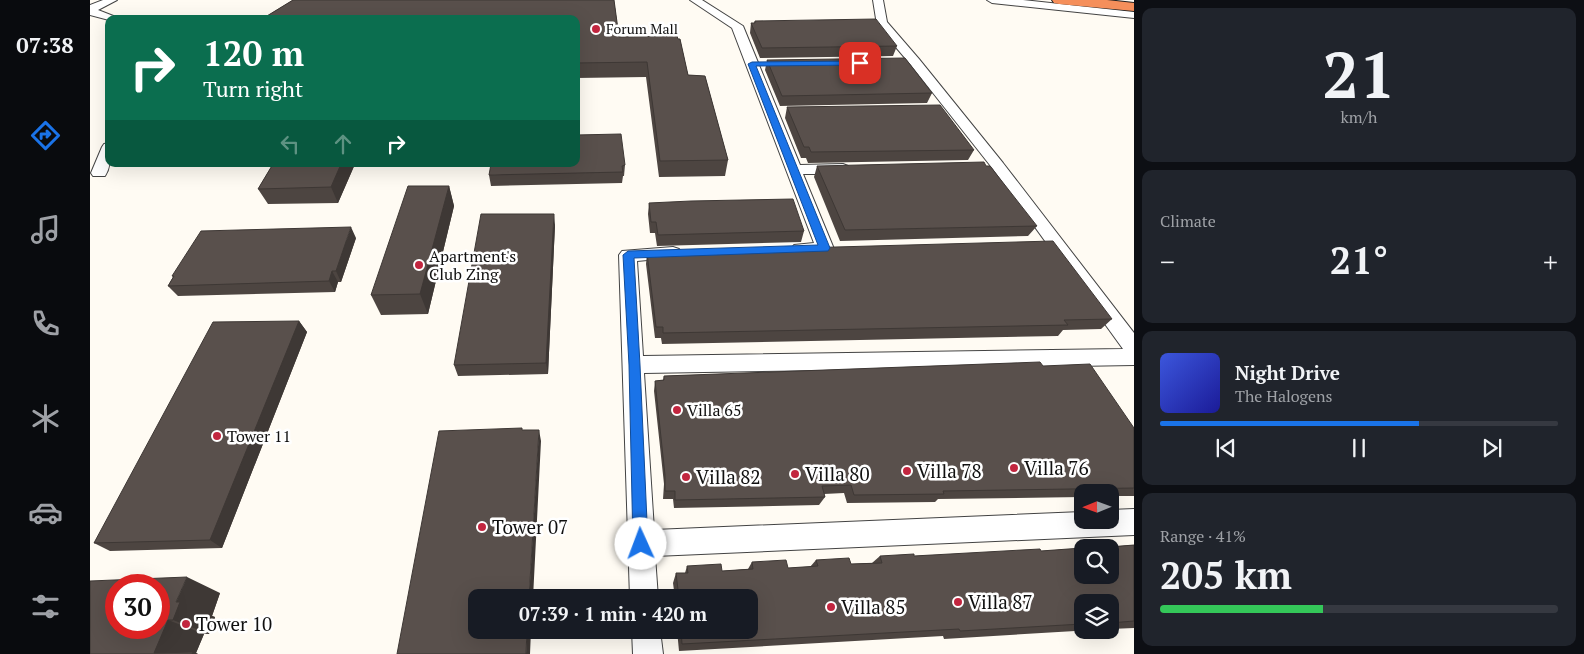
<!DOCTYPE html>
<meta charset="utf-8">
<style>
:root{--surface:#171b24;--page:#20242c;--text:#f1f3f6;--muted:#9ea1a6;--line:#363941;--accent:#1a73e8}
body{margin:0;font-family:"PT Serif",serif;background:var(--page);color:var(--text);height:100vh;display:flex;flex-direction:column;font-size:19px;white-space:nowrap}
*{box-sizing:border-box;margin:0}
p{font-size:16px;color:var(--muted)}
.icon{flex:none;width:28px;height:28px;fill:none;stroke:currentColor;stroke-width:2;stroke-linecap:round;stroke-linejoin:round}
.map{position:relative;flex:1;overflow:hidden}
.details{display:flex;flex-direction:column;gap:8px;padding:8px;background:#0d0f14;width:450px}
.details>*{flex:none}
.top-card{position:absolute;left:15px;top:15px;width:475px;height:152px;border-radius:10px;box-shadow:0 5px 20px #0002;background:#0b6e4f;color:#fff;overflow:hidden}
.needle{width:32px;rotate:269deg}
.buttons{position:absolute;left:984px;top:484px;display:grid;gap:10px}
.buttons a{display:grid;place-items:center;width:45px;height:45px;border-radius:10px;background:var(--surface);box-shadow:0 5px 20px #0002;font-size:25px}
.speed{position:absolute;left:15px;top:574px;display:flex;gap:10px;font-size:25px;font-weight:700;text-align:center}
.speed>*{display:grid;place-content:center;width:65px;height:65px;border-radius:50%;background:var(--surface);box-shadow:0 5px 20px #0002;line-height:1}
.speed .limit{border:8px solid #d22;background:#fff;color:#111}
.pin{position:absolute;display:grid;place-items:center;width:42px;height:42px;color:#fff;margin:-21px;border-radius:10px;box-shadow:0 2px 8px #0006}
.me{position:absolute;width:55px;margin:-28px;rotate:358deg;stroke-linejoin:round;filter:drop-shadow(0 0 4px #0008)}
.turn{display:flex;align-items:center;gap:18px;height:105px;padding:0 15px;font-size:22px}
.turn .icon{width:65px;height:65px;stroke-width:2.5}
.turn b{display:block;font-size:35px;line-height:42px}
.lanes{display:flex;align-items:center;height:48px;padding:0 15px;background:#0003;justify-content:center;gap:25px;direction:ltr}
.lanes .off{opacity:.35}
.big{font-size:38px;font-weight:800;line-height:1.1}
.details .tile{flex:1;display:flex;flex-direction:column;justify-content:center;gap:8px;min-width:0;padding:0 18px;border-radius:10px;background:var(--page)}
.details .dial{align-items:center;gap:0}
.dial b{font-size:65px;line-height:1}
.song{display:flex;align-items:center;gap:15px}
.cover{width:60px;height:60px;border-radius:8px;background:linear-gradient(135deg,hsl(230 70% 55%),hsl(240 70% 35%))}
.played{height:5px;border-radius:2px;background:linear-gradient(90deg,var(--accent) 65%,var(--line) 65%)}
.keys{display:flex;justify-content:space-around;direction:ltr}
.heat{display:flex;justify-content:space-between;align-items:center;font-size:28px;direction:ltr}
.charge{height:8px;border-radius:4px;background:linear-gradient(90deg,#34c759 41%,var(--line) 0)}
.trip{position:absolute;left:378px;top:589px;width:290px;height:50px;border-radius:10px;background:var(--surface);box-shadow:0 5px 20px #0002;font-weight:800;line-height:50px;text-align:center}
main{display:flex;flex:1;min-height:0}
.dock{display:flex;flex-direction:column;width:90px;justify-content:space-around;align-items:center;background:#090b0e;color:var(--muted)}
.dock .icon{width:35px;height:35px}
.dock .selected{color:var(--accent)}
.dock b{font-size:22px;color:var(--text)}
.map>svg:first-child{display:block}
.lines{fill:none;stroke-linecap:round;stroke-linejoin:round}
.minor-casing{stroke:#434343;stroke-width:2}
.highway-casing{stroke:#212121;stroke-width:2}
.minor{fill:#fff;fill-rule:evenodd}
.highway{fill:#f58f5b;fill-rule:evenodd}
.wall{fill:#4d4541}
.shaded-wall{fill:#3e3835}
.building{fill:#59504c;stroke:#3e3835;fill-rule:evenodd}
.route{fill:#1a73e8;stroke:#114b97}
.poi-dot{fill:#c2263f;stroke:#fff;stroke-width:2}
.labels{text-anchor:middle;stroke-width:5;stroke-linejoin:round;paint-order:stroke}
.far-poi-label{font-size:14px;fill:#101010;stroke:#fff;text-anchor:start}
.poi-label{font-size:16px;fill:#101010;stroke:#fff;text-anchor:start}
.near-poi-label{font-size:19px;fill:#101010;stroke:#fff;text-anchor:start}
</style>
<main>
<nav class="dock">
<b>07:38</b>
<svg class="icon selected" aria-label="directions" viewBox="0 0 24 24"><path d="M12 3l9 9-9 9-9-9zM9 14v-3h6M13 9l2 2-2 2"/></svg>
<svg class="icon" aria-label="music" viewBox="0 0 24 24"><path d="M9 18V5l10-2v13"/><circle cx="6" cy="18" r="3"/><circle cx="16" cy="16" r="3"/></svg>
<svg class="icon" aria-label="phone" viewBox="0 0 24 24"><path d="M5 4h4l2 5-3 2q2 4 5 5l2-3 5 2v4C11 20 4 13 5 4z"/></svg>
<svg class="icon" aria-label="climate" viewBox="0 0 24 24"><path d="M12 3v18M4 7l16 10M4 17L20 7"/></svg>
<svg class="icon" aria-label="car" viewBox="0 0 24 24"><path d="M5 17H2v-5l4-1 3-4h7l3 4 3 1v5h-3M9 17h6M6 11h13"/><circle cx="7" cy="17" r="2"/><circle cx="17" cy="17" r="2"/></svg>
<svg class="icon" aria-label="filters" viewBox="0 0 24 24"><path d="M4 7h16M4 17h16"/><circle cx="9" cy="7" r="2"/><circle cx="15" cy="17" r="2"/></svg>
</nav>
<div class="map">
<svg width="1044" height="654" viewBox="0 0 1044 654">
<rect width="100%" height="100%" fill="#fffbf3"/>
<g class="lines">
<g class="minor-casing">
<path id="minor" d="M13,0H27L8,10L31,19H19V20L0,15V5Z
M600,0H612L653,26L710,165L753,164L758,166L761,169L758,172L753,174H713L744,249L741,253L735,255L704,253L701,249L704,245L724,243L642,28Z
M783,0H793L797,22L829,59L913,163L1044,333V365L554,373L564,530L992,512V520H1020V510L1044,509V535L565,556L568,598H540L529,255L532,251L583,247L589,249L592,253L589,257L547,261L553,356L1033,349L903,169L821,65L787,25Z
M897,0H933L1044,12V18L902,3Z
M19,143C19,156 22,165 15,176H3L1,173L12,147L14,144Z
M542,630H570L573,654H543Z"/>
</g>
<g class="highway-casing">
<path id="highway" d="M962,0H1017L1044,3V11L969,4L964,3Z"/>
</g>
<use href="#minor" class="minor"/>
<use href="#highway" class="highway"/>
</g>
<path class="wall" d="M203,0H524L529,37L587,36L588,39H590L598,75L615,76L638,160L635,176L569,177L556,77L486,78V19H172Z
M665,21L807,46L803,56L670,58L660,33L661,23H664Z
M677,60L842,93L837,103L690,106L675,70Z
M697,107L884,150L878,160L718,163L716,158H711L695,118Z
M183,164H265L248,203L178,204L168,189Z
M535,165L534,176H533L532,183L401,186L399,175Z
M727,166L947,226L938,236L750,241L724,177Z
M359,186L364,206L338,314L291,315L281,295Z
M559,203L714,231L711,242L567,246L565,233H560L558,214Z
M465,225L458,374L368,376L364,365Z
M266,238L251,282H248L245,292L88,296L78,286L83,277L82,276Z
M557,253L1022,319L1011,329L973,330L968,336L572,344L571,338H565L556,264Z
M209,321L217,332L132,548L20,551L4,543Z
M953,366L1044,428V496H1020V492H992V497L848,499L845,502L757,503L754,493L734,494L735,497L729,505L584,508L583,499H573L574,484L564,391L565,381L573,380L574,376Z
M1044,545V628L1020,629V602H992V630H1002L854,639L853,636L589,651L587,630H659V598H585L583,583L586,573H595L597,566L632,571L658,569L662,562L698,568L720,567L726,560L761,564L782,563L790,556H824L951,551Z
M130,593L122,616L125,617L119,634H114L106,653L108,654H0Z"/>
<path class="shaded-wall" d="M251,164H265L248,203L241,187Z
M359,186L364,206L338,314L330,294Z
M464,214L465,225L458,374L456,363Z
M261,227L266,238L251,282L246,271Z
M242,271L248,282L245,292L239,281Z
M209,321L217,332L132,548L120,540Z
M449,430L451,441L443,598H439Z
M97,577L130,593L122,616L125,617L119,634L83,620L86,602Z
M78,620L114,634L106,653L108,654H67L64,653Z
M437,630H441L440,654H436Z"/>
<path class="building" d="M203,0H524L529,37L587,36L588,39H590L598,75L615,76L638,160L570,161L557,62L486,63V19H172Z
M786,19L807,46L672,48L661,23H665V21Z
M815,58L842,93L692,96L677,60Z
M850,105L884,150L721,152L719,147H714L697,107Z
M531,134L535,165L532,166L533,172L399,175L401,164H486V135Z
M894,162L896,166H900L947,226L755,230L727,166Z
M183,164H251L241,187L168,189Z
M318,186H359L330,294L281,295Z
M703,199L714,231L568,235L566,222H561L559,203L601,201Z
M391,214H464L456,363L364,365Z
M261,227L246,271H242L239,281L78,286L84,276H82L111,231Z
M963,241L1022,319L974,320L978,325L573,333V327H566L557,253L565,252Z
M209,321L120,540L4,543L123,322Z
M950,362L953,366L1000,364L1044,428V488L853,491L854,494L764,495L761,485L732,486L735,497L585,500V491H575V475L565,381L574,380V376Z
M432,428V430H449L439,598H386V630H437L436,654H307L349,431Z
M1044,545V621L1020,623V602H992V624L870,631L869,629L592,644L591,630H659V598H589L586,573H598L597,566L631,564L632,571L663,569L662,562L696,560L698,568L728,566L726,560L759,558L761,564L792,563L790,556L824,554V556L950,549L951,551L992,548V575H1020V548H1008Z
M97,577L86,602H90L83,620H78L64,653L103,652L102,654H0V581ZM26,585H69V628H26Z"/>
<path class="route" d="M770,61L774,63L773,65L666,66L740,248L738,251L544,258L550,365L558,544L556,549L551,551L545,549L543,544L539,365L533,255L538,251L728,245L658,64L662,62Z"/>
<g class="poi-dot">
<circle cx="506" cy="29" r="5"/>
<circle cx="329" cy="265" r="5"/>
<circle cx="587" cy="410" r="5"/>
<circle cx="127" cy="436" r="5"/>
<circle cx="924" cy="468" r="5"/>
<circle cx="817" cy="471" r="5"/>
<circle cx="705" cy="474" r="5"/>
<circle cx="596" cy="477" r="5"/>
<circle cx="392" cy="527" r="5"/>
<circle cx="868" cy="602" r="5"/>
<circle cx="741" cy="607" r="5"/>
<circle cx="96" cy="624" r="5"/>
</g>
<g class="labels">
<g class="far-poi-label">
<text x="516" y="34">Forum Mall</text>
</g>
<g class="poi-label">
<text x="339" y="262">Apartment's<tspan x="339" dy="18">Club Zing</tspan></text>
<text x="597" y="416">Villa 65</text>
<text x="137" y="442">Tower 11</text>
</g>
<g class="near-poi-label">
<text x="934" y="475">Villa 76</text>
<text x="827" y="478">Villa 78</text>
<text x="715" y="481">Villa 80</text>
<text x="606" y="484">Villa 82</text>
<text x="402" y="534">Tower 07</text>
<text x="878" y="609">Villa 87</text>
<text x="751" y="614">Villa 85</text>
<text x="106" y="631">Tower 10</text>
</g>
</g>
</svg>
<div class="buttons">
<a><svg class="needle" viewBox="-14 -14 28 28"><path d="M0-13l5 13h-10z" fill="#e53935"/><path d="M0 13l5-13h-10z" fill="#9ea1a6"/></svg></a>
<a><svg class="icon" aria-label="search" viewBox="0 0 24 24"><circle cx="10" cy="10" r="6"/><path d="M15 15l6 6"/></svg></a>
<a><svg class="icon" aria-label="layers" viewBox="0 0 24 24"><path d="M12 4l9 5-9 5-9-5zM3 14l9 5 9-5"/></svg></a>
</div>
<div class="speed"><div class="limit">30</div></div>
<div class="pin" style="left:770px;top:63px;background:#d93025"><svg class="icon" aria-label="arrive" viewBox="0 0 24 24"><path d="M6 21V4h12l-3 4 3 4H6"/></svg></div>
<svg class="me" style="left:551px;top:544px" viewBox="-20 -20 40 40"><circle r="19" fill="#fff"/><path d="M0-13L10 11 0 6-10 11z" fill="#1a73e8"/></svg>
<div class="trip">07:39 · 1 min · 420 m</div>
<div class="top-card">
<div class="turn"><svg class="icon" aria-label="right" viewBox="0 0 24 24"><path d="M7 20v-9h11M14 6l5 5-5 5"/></svg><div><b>120 m</b>Turn right</div></div>
<div class="lanes"><svg class="icon off" aria-label="left" viewBox="0 0 24 24"><path d="M17 20v-9H6M10 6l-5 5 5 5"/></svg><svg class="icon off" aria-label="ahead" viewBox="0 0 24 24"><path d="M12 20V5M6 11l6-6 6 6"/></svg><svg class="icon" aria-label="right" viewBox="0 0 24 24"><path d="M7 20v-9h11M14 6l5 5-5 5"/></svg></div>
</div>
</div>
<section class="details">
<div class="tile dial"><b>21</b><p>km/h</p></div>
<div class="tile"><p>Climate</p>
<div class="heat"><a>−</a><b class="big">21°</b><a>+</a></div>
</div>
<div class="tile">
<div class="song"><i class="cover"></i><div><b>Night Drive</b><p>The Halogens</p></div></div>
<div class="played"></div>
<div class="keys"><svg class="icon" aria-label="previous" viewBox="0 0 24 24"><path d="M18 5L8 12l10 7zM5 5v14"/></svg><svg class="icon" aria-label="pause" viewBox="0 0 24 24"><path d="M8 5v14M16 5v14"/></svg><svg class="icon" aria-label="next" viewBox="0 0 24 24"><path d="M6 5l10 7-10 7zM19 5v14"/></svg></div>
</div>
<div class="tile"><p>Range · 41%</p><b class="big">205 km</b><div class="charge"></div></div>
</section>
</main>
